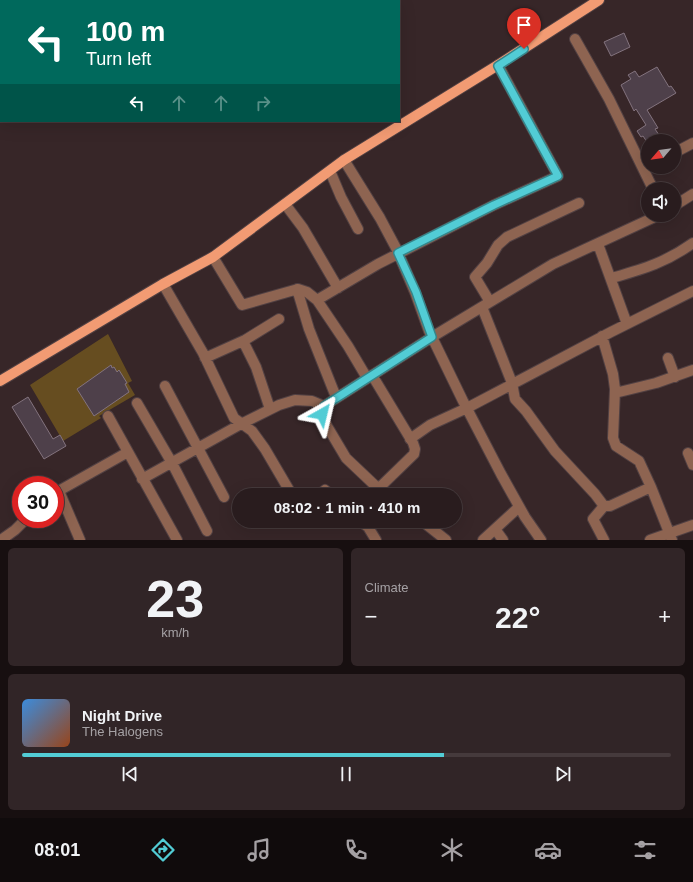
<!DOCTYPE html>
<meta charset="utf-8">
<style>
:root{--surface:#291c1e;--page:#312527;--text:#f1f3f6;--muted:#a5a1a4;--line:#453a3c;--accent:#52ccd5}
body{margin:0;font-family:Arial,sans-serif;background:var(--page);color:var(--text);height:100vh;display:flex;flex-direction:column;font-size:15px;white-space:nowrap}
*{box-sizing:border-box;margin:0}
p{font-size:13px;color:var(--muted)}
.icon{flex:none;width:22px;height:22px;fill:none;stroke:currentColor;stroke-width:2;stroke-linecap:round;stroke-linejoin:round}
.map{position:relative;height:540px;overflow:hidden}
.side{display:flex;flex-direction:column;gap:8px;padding:8px;background:#170f10;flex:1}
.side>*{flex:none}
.guide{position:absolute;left:0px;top:0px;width:400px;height:122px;box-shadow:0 4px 16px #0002,0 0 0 1px var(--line);background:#00695c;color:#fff;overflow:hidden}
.needle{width:26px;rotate:241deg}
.tools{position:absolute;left:641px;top:134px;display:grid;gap:8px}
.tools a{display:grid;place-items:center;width:40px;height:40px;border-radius:50%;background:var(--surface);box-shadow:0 4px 16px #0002,0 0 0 1px var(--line);font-size:20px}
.speed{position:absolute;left:12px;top:476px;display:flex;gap:8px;font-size:20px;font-weight:700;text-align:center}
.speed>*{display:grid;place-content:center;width:52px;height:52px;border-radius:50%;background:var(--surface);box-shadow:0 4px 16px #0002,0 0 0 1px var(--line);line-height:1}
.speed .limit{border:6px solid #d22;background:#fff;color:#111}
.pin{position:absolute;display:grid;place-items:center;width:34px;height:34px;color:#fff;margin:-41px -17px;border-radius:50% 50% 50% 0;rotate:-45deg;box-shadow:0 0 4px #0007}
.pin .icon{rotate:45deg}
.me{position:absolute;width:44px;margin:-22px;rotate:37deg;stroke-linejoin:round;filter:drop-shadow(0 0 3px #0008)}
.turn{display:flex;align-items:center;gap:14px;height:84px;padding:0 20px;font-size:18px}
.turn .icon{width:52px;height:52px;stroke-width:2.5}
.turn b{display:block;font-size:28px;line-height:34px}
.lanes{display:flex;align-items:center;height:38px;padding:0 20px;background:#0003;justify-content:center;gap:20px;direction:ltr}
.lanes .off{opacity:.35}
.big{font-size:30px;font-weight:700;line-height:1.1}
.side .tile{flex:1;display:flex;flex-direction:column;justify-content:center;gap:6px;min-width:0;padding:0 14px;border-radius:6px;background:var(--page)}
.side .dial{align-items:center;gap:0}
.dial b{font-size:52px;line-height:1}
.song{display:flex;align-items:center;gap:12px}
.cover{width:48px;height:48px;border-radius:6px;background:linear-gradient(135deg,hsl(210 70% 55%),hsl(20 70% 35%))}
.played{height:4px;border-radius:2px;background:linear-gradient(90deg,var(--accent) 65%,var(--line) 65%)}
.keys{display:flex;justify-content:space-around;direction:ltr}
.heat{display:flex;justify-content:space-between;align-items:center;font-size:22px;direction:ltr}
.side .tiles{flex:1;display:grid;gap:8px;grid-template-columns:1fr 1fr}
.tile:last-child{grid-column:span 2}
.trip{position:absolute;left:232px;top:488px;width:230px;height:40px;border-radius:20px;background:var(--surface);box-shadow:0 4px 16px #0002,0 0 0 1px var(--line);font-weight:700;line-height:40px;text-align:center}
.dock{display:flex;height:64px;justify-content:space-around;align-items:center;background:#100b0c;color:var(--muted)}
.dock .icon{width:28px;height:28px}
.dock .selected{color:var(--accent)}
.dock b{font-size:18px;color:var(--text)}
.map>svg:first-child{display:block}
.green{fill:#664d20}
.building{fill:#4e404a;stroke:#83737e}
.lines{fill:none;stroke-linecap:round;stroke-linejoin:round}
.minor-casing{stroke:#524143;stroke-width:12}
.major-casing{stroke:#524143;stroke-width:12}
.minor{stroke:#8e6451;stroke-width:10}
.major{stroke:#f29b73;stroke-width:10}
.route-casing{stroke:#35858a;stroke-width:10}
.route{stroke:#52ccd5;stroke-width:7}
</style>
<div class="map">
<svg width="693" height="540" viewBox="0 0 693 540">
<rect width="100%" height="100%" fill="#372628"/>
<path class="green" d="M108,334L132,381L128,383L135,395L99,416L101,418L63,441L30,385Z"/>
<path class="building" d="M624,33L630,47L611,56L604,42Z
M657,67L669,87L671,86L676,93L647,110L658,128L655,129L659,135L647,142L643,136L641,137L637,131L646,125L636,109L634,111L621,85L631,79L628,75L635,71L639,77Z
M111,365L112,368L114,367L117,372L119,370L127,383L125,384L129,392L94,416L77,389Z
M28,397L53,439L60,435L66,446L44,459L12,407Z"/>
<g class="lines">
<g class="minor-casing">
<path id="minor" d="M575,39L609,99L653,189
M674,153L693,143
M344,160L380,218L396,248L415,292L429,331L463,401L501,474L525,517L541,540
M330,171L341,197L358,229
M285,204L303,228L338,288
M674,206L693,194
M598,244L627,324
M213,257L242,305L298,289L307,292L317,300L348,346L367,378
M612,278C643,269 665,263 693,243
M163,284L203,353L234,418L252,431L265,449L292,495
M297,289L309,329L336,397
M317,300L378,264L494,205L558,176L498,65
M490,302L475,277L487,263L498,245L507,237L579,203
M482,307L512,383L515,399L526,411L555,451L595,494L604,506H610L651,487
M602,336L613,374L615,389L613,438L616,446L639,461L651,487L672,540
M243,341L256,367L270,409
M205,358L245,340L279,319
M668,358L675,377
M372,375L413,443L415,449L414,454L378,489
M165,386L224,497
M615,393L656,383L693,370
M137,403L172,463L207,531
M108,416L177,540
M410,439L430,425L467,408L611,332L693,291
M688,453L693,465
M142,479L241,424L279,405L295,400L312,401L324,406
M59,491L80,540
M55,493L128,452
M319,495L325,490L331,495
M385,495L346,458L327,426L322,414L324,406L432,337L553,264L659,215
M604,506L593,519L604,540
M360,521L368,527L371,521
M422,521L446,540
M368,527L376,540
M495,529L503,540
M1,540L15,530L26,519
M483,540L519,507
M650,540L693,525"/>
</g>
<g class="major-casing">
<path id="major" d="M0,381L163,284L213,257L344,160L498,65L599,0"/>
</g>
<use href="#minor" class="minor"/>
<use href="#major" class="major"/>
</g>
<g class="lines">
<g class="route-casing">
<path id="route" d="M322,414L324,406L432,337L416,292L398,253L494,205L558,176L498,66L524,49"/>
</g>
<use href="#route" class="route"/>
</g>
</svg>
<div class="tools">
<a><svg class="needle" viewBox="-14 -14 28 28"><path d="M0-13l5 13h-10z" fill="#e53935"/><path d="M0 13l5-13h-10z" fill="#a5a1a4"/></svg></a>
<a><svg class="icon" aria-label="sound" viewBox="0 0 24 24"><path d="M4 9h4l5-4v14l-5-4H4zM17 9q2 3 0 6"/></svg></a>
</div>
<div class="speed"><div class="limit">30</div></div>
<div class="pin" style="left:524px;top:49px;background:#d93025"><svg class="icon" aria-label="arrive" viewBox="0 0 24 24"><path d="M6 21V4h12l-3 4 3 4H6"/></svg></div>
<svg class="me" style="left:322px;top:414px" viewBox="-20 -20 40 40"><path d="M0-17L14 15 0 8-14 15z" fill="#52ccd5" stroke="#fff" stroke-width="4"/></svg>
<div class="trip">08:02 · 1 min · 410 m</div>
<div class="guide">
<div class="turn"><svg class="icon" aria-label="left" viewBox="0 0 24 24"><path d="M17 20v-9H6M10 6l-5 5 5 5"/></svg><div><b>100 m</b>Turn left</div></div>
<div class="lanes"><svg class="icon" aria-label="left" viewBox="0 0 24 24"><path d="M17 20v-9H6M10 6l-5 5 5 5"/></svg><svg class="icon off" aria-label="ahead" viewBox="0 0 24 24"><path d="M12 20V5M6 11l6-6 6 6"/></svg><svg class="icon off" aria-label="ahead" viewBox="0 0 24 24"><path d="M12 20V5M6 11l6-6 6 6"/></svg><svg class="icon off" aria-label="right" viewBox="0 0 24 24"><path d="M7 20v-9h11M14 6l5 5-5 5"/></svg></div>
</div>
</div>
<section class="side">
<div class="tiles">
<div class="tile dial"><b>23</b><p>km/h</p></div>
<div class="tile"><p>Climate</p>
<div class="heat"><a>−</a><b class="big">22°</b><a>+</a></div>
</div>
<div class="tile">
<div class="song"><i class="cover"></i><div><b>Night Drive</b><p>The Halogens</p></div></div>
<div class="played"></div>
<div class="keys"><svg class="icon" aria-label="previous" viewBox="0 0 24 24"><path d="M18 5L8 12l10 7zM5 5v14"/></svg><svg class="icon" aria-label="pause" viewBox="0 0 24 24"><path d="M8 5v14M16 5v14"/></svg><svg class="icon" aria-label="next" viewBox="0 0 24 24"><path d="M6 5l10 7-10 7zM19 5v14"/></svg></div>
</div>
</div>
</section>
<nav class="dock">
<b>08:01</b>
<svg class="icon selected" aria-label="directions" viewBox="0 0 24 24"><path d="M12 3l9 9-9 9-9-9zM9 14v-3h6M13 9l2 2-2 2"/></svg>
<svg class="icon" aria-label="music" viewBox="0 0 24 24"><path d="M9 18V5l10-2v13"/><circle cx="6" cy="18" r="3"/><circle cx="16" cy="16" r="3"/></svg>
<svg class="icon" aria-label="phone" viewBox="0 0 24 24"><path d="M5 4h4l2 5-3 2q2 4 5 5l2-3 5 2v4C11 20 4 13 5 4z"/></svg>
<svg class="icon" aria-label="climate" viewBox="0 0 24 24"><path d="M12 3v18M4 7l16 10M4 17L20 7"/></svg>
<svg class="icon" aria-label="car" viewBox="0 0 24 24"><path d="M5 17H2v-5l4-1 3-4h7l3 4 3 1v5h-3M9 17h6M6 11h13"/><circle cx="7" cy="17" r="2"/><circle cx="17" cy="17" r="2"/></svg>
<svg class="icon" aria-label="filters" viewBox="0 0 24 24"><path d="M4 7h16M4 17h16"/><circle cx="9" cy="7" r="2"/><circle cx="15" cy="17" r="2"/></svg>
</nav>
